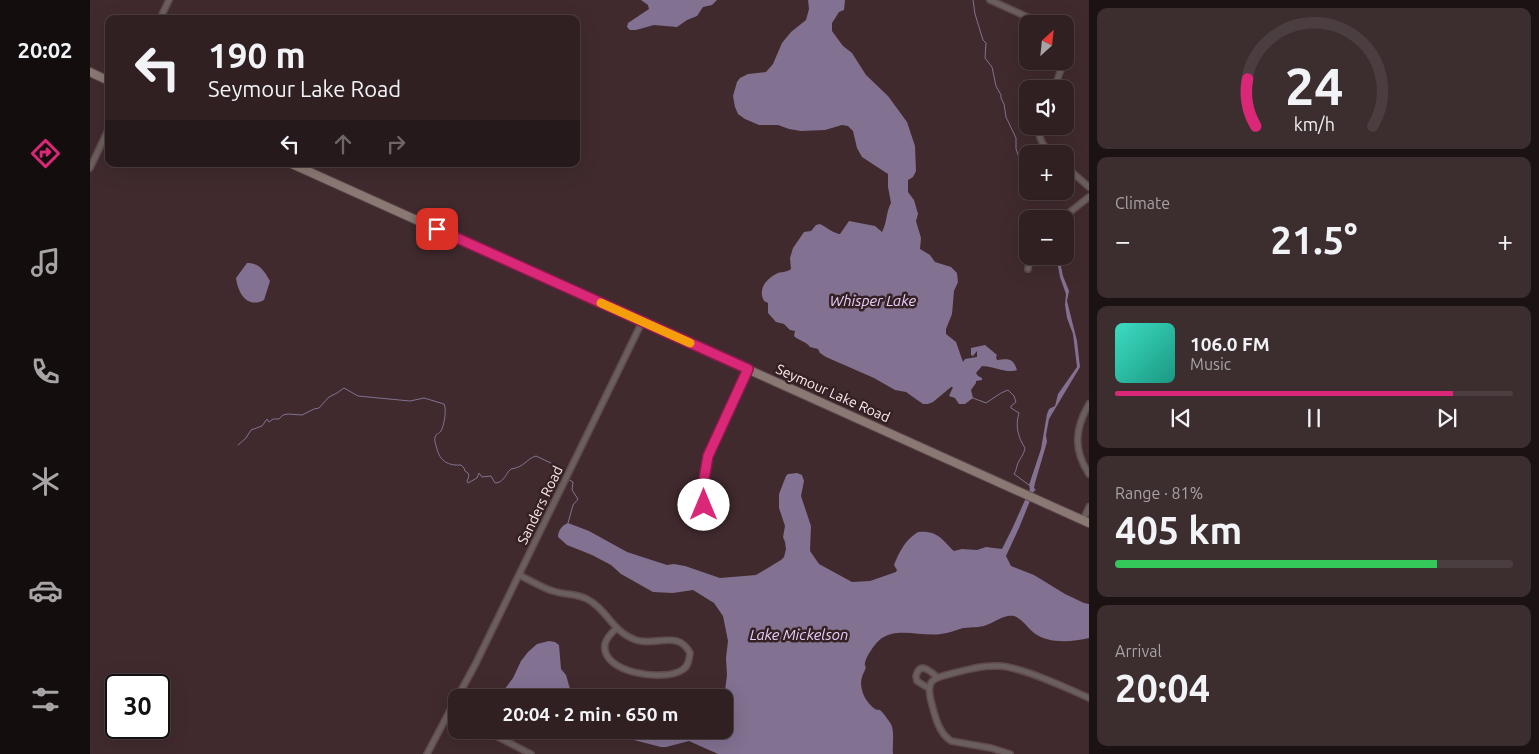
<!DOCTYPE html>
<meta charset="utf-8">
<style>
:root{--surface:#302022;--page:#3c2d2f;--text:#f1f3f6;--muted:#a8a3a5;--line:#4b3e40;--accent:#db2777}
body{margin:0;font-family:Ubuntu,sans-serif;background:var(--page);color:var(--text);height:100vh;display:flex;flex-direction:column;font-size:19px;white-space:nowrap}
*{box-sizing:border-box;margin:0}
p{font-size:16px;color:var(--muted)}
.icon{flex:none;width:28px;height:28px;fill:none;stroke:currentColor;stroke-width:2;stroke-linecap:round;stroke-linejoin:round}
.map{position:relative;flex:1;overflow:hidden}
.details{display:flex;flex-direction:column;gap:8px;padding:8px;background:#1a1213;width:450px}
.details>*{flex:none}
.guide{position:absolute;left:15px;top:15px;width:475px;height:152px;border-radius:10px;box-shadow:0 5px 20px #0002,0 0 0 1px var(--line);background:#302022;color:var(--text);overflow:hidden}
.needle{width:32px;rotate:27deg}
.buttons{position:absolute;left:929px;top:15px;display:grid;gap:10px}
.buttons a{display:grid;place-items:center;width:55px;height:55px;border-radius:10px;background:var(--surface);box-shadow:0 5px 20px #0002,0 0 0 1px var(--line);font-size:25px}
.speed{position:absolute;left:15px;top:674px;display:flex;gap:10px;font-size:25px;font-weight:700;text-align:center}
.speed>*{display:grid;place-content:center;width:65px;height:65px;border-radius:50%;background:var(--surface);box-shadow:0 5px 20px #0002,0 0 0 1px var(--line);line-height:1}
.speed .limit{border:2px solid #111;border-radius:8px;background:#fff;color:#111}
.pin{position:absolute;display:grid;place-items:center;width:42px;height:42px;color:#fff;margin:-21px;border-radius:10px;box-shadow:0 2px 8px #0006}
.me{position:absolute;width:55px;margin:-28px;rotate:0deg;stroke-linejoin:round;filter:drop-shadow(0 0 4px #0008)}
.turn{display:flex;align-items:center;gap:18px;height:105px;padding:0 20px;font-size:22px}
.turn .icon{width:65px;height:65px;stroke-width:2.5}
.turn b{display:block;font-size:35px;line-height:42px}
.lanes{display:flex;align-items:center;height:48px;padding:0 20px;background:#0003;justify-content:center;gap:25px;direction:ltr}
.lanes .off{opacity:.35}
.big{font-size:38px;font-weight:600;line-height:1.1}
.details .tile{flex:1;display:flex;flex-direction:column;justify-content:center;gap:8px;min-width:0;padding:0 18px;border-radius:10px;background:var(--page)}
.details .dial{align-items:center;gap:0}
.dial svg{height:130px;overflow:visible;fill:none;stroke:var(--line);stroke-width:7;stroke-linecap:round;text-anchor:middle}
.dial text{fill:var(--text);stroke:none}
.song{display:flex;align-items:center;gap:15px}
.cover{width:60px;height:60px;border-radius:8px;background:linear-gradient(135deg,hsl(170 70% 55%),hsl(170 70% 35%))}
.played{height:5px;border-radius:2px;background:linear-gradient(90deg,var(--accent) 85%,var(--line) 85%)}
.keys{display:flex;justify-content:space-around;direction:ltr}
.heat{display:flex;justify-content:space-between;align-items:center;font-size:28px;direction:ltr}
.charge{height:8px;border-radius:4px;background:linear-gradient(90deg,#34c759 81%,var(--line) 0)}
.trip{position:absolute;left:358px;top:689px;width:285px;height:50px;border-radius:10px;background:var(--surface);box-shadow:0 5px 20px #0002,0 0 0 1px var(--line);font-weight:600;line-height:50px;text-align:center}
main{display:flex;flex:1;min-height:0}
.dock{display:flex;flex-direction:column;width:90px;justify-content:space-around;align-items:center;background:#130d0e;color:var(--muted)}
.dock .icon{width:35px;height:35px}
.dock .on{color:var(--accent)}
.dock b{font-size:22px;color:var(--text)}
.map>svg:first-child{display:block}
.water{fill:#827191}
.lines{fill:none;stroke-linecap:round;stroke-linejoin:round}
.stream{stroke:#827191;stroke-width:1}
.street-casing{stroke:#5e494d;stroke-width:8}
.secondary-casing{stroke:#5e494d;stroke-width:10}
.street{stroke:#6a5f5c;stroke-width:5}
.secondary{stroke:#8a7874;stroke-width:8}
.route-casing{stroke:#8e194d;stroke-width:12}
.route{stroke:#db2777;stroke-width:9}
.slow{stroke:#f59e0b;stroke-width:9}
.labels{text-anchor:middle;stroke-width:5;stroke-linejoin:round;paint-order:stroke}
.street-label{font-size:14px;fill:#fcedef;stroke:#352024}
.water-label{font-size:15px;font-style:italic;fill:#e7cffc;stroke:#352024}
</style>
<main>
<nav class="dock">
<b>20:02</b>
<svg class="icon on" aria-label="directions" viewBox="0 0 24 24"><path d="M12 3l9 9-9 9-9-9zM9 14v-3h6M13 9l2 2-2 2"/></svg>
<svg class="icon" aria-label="music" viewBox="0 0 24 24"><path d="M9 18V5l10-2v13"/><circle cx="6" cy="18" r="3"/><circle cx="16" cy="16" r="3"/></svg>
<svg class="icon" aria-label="phone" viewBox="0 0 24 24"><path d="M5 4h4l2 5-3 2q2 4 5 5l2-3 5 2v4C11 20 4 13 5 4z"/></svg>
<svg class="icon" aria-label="climate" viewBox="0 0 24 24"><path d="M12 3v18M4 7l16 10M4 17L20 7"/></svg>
<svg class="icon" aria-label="car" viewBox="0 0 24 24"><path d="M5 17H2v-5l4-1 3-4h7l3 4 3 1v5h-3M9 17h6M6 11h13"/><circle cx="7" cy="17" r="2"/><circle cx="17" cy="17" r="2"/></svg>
<svg class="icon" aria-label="filters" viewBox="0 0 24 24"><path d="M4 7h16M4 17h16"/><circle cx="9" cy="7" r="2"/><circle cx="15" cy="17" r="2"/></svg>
</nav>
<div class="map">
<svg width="999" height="754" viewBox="0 0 999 754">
<rect width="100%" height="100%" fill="#402a2e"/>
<path class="water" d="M551,0H627L622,5L613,7L607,16L597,20L587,27L564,25L546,30H540L537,27L538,23L559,9L558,5Z
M718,0H755L754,10L749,12L742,23V31L753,46L762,53L776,75L798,96L817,122L825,146L826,171L823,177L818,180V192L824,200L828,214L826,221L831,238L830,249L840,255L845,262L861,267L867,273L868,282L864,291L862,314L856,329V334L866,342L873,362L875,359L887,357V351L883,356L881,355V348L895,345L907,355L906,357L907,360C917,359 923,357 927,370C918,374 902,366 892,366L886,373L888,376L892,378V380L886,381V383L881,390L883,398L875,404H869L865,398L859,396L863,387H861L843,402L838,404H833L816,392L805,390L784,378L736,357L730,353L728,349L720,347C716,341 709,341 704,336L705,331L700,330L694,324L686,322L678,313V303L674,301C668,290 675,280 686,274C691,271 696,273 701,269L700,258L703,248L714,232L721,231L726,225L730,224C736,227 745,234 750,234L759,221L785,226L792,232C797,223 796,212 801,203L798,187V174L772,157L767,148L763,131L758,126L752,125L735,130L711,131L699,129L688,125H669L655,119L648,114L645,107L643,96L647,82L650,78L658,74L676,72L683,64L692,43L701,32L716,20L719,9Z
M966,256H969L973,276L979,291L977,301L987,341L990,367L959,419L956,435L957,442L945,483L944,488L946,490L944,491L929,528L916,556L921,566L944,575L975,594L994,603L999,604V638C982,642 958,644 944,633C938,628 931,618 924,616C915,614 906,621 899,624C891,628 882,627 873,628C866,630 859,633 851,634C832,637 809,627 792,638C786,642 776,656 775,663C774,667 777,665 775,670C773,674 771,678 771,684C772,695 777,703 785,709C790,711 788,708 792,712C795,715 798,720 801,724C805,733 802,745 803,754H628L599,741L576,747H571L505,730H634V699L637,675L636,658L638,641L633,616L624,603L603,590L583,593L563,592L531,574L521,565L502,555L477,545L468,537C468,531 472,525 478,523L499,531L537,552L577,565L584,564L595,566L630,578L666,575L691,560L694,557L696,549L695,542L693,537L695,526L689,508V494L696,476L698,474L707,473L712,475L714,481L711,496L721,526L720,551L729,564L762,582L780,581L806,572L807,570L804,565C809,552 816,539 828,532C848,530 852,540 864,551L872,549L887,550L896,547L912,549L922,529L940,489L939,485L951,449L957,414L959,409L965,406L968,394L987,367L983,334L977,318L975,305L976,294L970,277Z
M157,263C170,263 174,271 180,281L174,300C157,309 148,293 146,278Z
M459,641L465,642L469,645L471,669L476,675L480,689L489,697H452C446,690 435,689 429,697H409L423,678L431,661L438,652L447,644Z"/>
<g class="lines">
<path class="stream" d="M883,0L885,14L893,40L896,43L895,58L902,67L906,86L911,95V98L914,104L916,117L926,138V149L930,160
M883,398L896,403L911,393L918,390L924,396L926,402L921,406V408L929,413C925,426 928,437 935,448C934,455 930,458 928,463C926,467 927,470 924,474L939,485
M148,445L156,438L161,430L172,426L177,419L179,422L183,419H189L193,415L198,414L212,415L224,409L229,408L239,397L247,393L254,388L268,396L320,401L334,398L354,404C357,409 354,426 351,431C347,436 348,431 345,437C344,441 346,445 347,449C350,461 358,466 371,465L374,468L375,471L378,473L379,476L377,481L378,483L387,478L389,473L392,477L401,476L405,483C414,483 415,474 421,469C435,467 436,459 446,456L467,466L471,475
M478,523L483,505L488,499L482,490L483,482L478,479"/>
<g class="street-casing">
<path id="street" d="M900,0L953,24
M70,19L79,0
M964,89L974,61
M949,126C948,139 953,145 961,154
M975,166L999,187
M0,168L19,128
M971,219L999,197
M938,269L940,256
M999,404C985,428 983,450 999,474
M614,505L613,485L618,456L658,369
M993,520L999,507
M429,575C440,580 452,588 463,591C475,595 486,593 497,599C517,609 522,632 546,640C566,647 588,629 600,653C599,660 598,667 592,670C574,682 510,673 515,644C517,637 521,633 526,629
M838,688L827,681L826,676C830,661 840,671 847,677
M367,698L385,665L552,322
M359,712L366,716
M394,730L441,754
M337,754L366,699
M920,754L901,748L861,741C848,732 845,716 841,701C836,681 842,678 860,674C877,670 892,665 909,666C932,667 977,688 999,698"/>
</g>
<g class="secondary-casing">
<path id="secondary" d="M0,72L19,81
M202,164L999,523"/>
</g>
<use href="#street" class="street"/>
<use href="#secondary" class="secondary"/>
</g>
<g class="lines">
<g class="route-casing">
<path id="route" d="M347,229L658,369L618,456L613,485L614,505"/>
</g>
<use href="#route" class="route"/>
<path class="slow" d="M511,303L600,343"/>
</g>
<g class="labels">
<g class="street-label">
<text transform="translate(743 393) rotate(24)" y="5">Seymour Lake Road</text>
<text transform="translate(450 505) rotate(-64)" y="5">Sanders Road</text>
</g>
<g class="water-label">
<text x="783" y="306">Whisper Lake</text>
<text x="709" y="640">Lake Mickelson</text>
</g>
</g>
</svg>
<div class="buttons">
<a><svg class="needle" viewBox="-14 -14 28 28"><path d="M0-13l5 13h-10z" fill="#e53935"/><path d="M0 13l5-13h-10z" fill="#a8a3a5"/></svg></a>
<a><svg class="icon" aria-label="sound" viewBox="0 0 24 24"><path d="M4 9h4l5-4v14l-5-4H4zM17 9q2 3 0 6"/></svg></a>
<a>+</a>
<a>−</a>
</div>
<div class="speed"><div class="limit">30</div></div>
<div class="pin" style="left:347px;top:229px;background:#d93025"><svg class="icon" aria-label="arrive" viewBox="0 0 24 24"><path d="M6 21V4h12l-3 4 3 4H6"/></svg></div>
<svg class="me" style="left:614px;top:505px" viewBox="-20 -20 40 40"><circle r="19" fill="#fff"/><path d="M0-13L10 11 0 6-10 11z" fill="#db2777"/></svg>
<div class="trip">20:04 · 2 min · 650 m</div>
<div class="guide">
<div class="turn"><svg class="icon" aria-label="left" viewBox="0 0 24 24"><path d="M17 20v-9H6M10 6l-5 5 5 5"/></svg><div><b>190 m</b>Seymour Lake Road</div></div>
<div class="lanes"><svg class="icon" aria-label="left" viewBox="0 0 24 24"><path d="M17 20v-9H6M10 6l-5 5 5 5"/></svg><svg class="icon off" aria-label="ahead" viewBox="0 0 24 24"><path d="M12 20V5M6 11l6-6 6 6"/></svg><svg class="icon off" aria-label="right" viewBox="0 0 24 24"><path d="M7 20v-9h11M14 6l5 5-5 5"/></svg></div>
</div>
</div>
<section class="details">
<div class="tile dial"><svg viewBox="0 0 100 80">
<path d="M14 69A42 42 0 1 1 86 69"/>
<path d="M14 69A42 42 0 0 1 9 40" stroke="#db2777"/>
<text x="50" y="56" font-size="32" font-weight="700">24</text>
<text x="50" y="72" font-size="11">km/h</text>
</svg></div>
<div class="tile"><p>Climate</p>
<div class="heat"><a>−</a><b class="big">21.5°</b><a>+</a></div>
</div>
<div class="tile">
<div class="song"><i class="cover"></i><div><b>106.0 FM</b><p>Music</p></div></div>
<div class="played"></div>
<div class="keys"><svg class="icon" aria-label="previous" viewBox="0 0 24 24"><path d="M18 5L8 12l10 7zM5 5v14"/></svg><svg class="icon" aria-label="pause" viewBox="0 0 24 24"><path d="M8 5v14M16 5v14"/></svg><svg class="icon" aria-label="next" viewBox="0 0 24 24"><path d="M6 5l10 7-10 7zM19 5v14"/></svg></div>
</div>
<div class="tile"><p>Range · 81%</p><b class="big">405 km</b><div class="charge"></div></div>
<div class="tile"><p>Arrival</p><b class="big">20:04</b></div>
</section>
</main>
